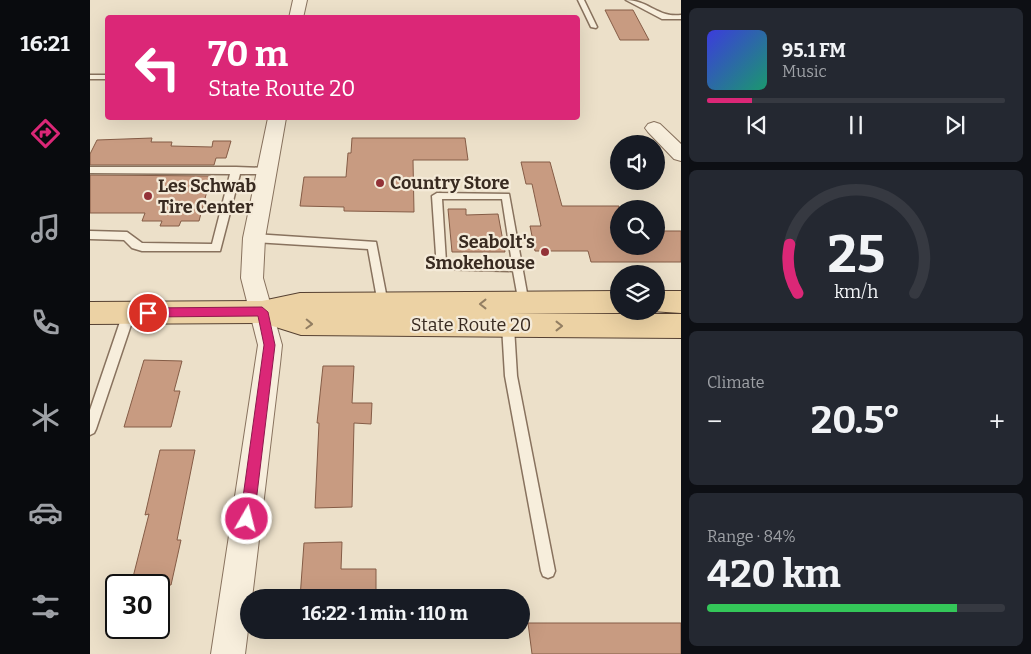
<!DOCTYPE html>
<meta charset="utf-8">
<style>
:root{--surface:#171b24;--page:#242831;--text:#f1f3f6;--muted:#9ea1a6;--line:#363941;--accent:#db2777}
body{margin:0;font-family:Bitter,serif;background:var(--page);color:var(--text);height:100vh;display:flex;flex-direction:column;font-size:19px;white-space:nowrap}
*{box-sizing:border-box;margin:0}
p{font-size:16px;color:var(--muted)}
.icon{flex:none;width:28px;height:28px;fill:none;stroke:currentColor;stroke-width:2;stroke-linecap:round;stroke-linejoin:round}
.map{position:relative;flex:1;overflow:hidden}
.details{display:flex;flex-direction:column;gap:8px;padding:8px;background:#0d0f14;width:350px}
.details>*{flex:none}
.banner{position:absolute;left:15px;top:15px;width:475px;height:105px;border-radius:5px;box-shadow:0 5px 20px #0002;background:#db2777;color:#fff;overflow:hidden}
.buttons{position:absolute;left:520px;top:135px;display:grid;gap:10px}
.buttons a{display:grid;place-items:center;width:55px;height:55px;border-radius:50%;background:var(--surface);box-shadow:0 5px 20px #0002;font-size:25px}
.speed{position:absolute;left:15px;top:574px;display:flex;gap:10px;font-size:25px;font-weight:700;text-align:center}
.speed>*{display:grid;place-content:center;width:65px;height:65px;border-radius:50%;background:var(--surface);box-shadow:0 5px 20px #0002;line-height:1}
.speed .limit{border:2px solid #111;border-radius:8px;background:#fff;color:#111}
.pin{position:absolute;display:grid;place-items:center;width:42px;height:42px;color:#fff;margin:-21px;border:2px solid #fff;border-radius:50%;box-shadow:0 1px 5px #0007}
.me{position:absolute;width:55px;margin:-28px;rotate:8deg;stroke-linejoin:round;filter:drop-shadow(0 0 4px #0008)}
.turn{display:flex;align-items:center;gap:18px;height:105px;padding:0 20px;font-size:22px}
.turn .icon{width:65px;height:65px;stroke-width:2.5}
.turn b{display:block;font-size:35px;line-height:42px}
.big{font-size:38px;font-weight:700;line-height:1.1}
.details .card{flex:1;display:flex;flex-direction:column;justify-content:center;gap:8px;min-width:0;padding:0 18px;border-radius:8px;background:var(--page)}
.details .dial{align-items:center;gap:0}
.dial svg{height:130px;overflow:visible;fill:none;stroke:var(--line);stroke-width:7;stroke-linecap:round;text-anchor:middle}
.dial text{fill:var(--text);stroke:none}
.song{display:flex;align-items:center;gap:15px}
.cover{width:60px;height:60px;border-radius:8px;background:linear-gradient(135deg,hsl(240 70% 55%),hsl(160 70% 35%))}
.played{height:5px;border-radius:2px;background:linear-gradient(90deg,var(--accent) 15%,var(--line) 15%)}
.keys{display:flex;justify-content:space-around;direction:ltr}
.heat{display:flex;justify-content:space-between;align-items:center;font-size:28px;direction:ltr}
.charge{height:8px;border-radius:4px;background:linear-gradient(90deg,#34c759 84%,var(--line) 0)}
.trip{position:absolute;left:150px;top:589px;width:290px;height:50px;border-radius:25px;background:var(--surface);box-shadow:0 5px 20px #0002;font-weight:700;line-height:50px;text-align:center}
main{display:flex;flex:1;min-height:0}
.tabs{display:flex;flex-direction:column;width:90px;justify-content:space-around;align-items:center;background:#090b0e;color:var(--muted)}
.tabs .icon{width:35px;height:35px}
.tabs .on{color:var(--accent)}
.tabs b{font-size:22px;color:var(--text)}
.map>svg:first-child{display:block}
.building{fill:#c89b81;stroke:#855c46}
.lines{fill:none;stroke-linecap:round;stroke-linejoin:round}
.lane-casing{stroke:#88725e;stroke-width:3}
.street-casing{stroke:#88725e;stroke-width:2}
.primary-casing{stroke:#564132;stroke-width:2}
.lane{fill:#f7eedc;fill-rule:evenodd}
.street{fill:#f7eedc;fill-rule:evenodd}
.primary{fill:#ecd2a4;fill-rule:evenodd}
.oneway{stroke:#927e62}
.route{fill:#db2777;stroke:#8e194d}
.poi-dot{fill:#933237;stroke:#f4ead8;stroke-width:2}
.labels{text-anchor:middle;stroke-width:4.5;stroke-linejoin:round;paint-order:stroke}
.poi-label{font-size:18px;font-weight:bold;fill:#392b21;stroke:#f4ead8;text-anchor:start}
.street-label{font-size:18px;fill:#392b21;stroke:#f4ead8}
</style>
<main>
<nav class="tabs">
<b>16:21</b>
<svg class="icon on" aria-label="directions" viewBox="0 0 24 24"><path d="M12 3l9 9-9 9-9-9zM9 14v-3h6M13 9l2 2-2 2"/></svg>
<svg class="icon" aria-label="music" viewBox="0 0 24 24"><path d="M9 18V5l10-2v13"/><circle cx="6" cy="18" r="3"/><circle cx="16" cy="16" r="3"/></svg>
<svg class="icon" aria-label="phone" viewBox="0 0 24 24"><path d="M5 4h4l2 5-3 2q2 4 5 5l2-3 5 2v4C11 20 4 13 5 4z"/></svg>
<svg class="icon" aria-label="climate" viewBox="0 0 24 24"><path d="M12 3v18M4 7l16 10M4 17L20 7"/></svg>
<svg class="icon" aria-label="car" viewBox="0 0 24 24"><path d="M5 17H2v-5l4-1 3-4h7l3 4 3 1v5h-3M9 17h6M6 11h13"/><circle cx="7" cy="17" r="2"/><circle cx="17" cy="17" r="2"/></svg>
<svg class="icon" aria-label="filters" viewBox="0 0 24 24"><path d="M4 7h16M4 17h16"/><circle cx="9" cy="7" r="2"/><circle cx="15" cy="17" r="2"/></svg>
</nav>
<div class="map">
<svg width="591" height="654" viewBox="0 0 591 654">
<rect width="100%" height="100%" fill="#ece0c9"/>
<path class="building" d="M515,10H543L559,40H530Z
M62,138L61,142H82L81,146L122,147L123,141H141L136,158H126L124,165H0V154L7,140Z
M262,138H375L378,160H323L324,212L254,211V207L210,206L214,177H256L258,153H261Z
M431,162H460L472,206H529V246H566V231H591V262H501L498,251H445L440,226H451L442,184H436Z
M0,175L121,176L109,221H91L89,226H70L72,221H52L55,213H0Z
M358,209H376V215L408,214L415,252H362Z
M54,360L92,361L84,391H90L81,427H34Z
M233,366H264L262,403H282L281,424L264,423L262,507L225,508L229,423H227Z
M70,450H105L87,540H91L81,585H41L59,514L55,515Z
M252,542L251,569H286V598H210L214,543Z
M438,623H591V654H442Z"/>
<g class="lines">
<g class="lane-casing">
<path id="lane" d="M488,0H494L507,27L506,28L501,27Z
M536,0C558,0 568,18 591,15V19H572Z
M0,75H18V79H0Z
M0,167H146L176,168L181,171L176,174H150L130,251H52L42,248L34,240L0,239V231L37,232L52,243L122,244L140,174L0,173Z
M347,193L419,194L439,304L438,307H430L429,304L423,271L347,269L342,196ZM352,199H412L422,263L356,262Z
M164,234L286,242L298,304L297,307H289L288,304L278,249L164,242L159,238Z
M39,308L43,310L45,313L6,429L4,433L0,435V410L33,313L35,310Z
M420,318L424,320L426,323L424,327L427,376L465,571L463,576L458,578L453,576L451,571L415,376L412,326L416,320Z"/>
</g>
<g class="street-casing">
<path id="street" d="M203,0H217L213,18H199Z
M178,118H196L175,238L173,278L192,345L190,364L162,598H159V622L155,654H121L168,345L151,278L153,238Z
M564,122L570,124L591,144V161L584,159L558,132L555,128L558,124Z"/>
</g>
<g class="primary-casing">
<path id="primary" d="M529,291V311H534L529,313L410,314H591V338L211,335L173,323L0,324V302L172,301L210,293Z
M566,291H591V313L561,311H566Z"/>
</g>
<use href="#lane" class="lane"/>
<use href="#street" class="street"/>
<use href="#primary" class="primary"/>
</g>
<defs><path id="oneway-chevron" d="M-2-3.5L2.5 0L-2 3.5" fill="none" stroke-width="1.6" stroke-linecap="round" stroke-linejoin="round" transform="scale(1.25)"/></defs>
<g class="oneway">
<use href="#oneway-chevron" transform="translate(393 304) rotate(180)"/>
<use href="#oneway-chevron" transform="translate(219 324) rotate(2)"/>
<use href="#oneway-chevron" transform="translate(469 326)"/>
</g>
<path class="route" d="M172,307L178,312L185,345L164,519L162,524L157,526L152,524L150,519L174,345L168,316L58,317L53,313L58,308Z"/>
<g class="poi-dot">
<circle cx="290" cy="183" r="5"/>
<circle cx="58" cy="196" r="5"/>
<circle cx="455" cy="252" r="5"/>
</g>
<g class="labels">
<g class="poi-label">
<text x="300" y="189">Country Store</text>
<text x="68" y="192">Les Schwab<tspan x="68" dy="21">Tire Center</tspan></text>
<text x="445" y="248" text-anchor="end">Seabolt's<tspan x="445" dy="21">Smokehouse</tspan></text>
</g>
<g class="street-label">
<text x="381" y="331">State Route 20</text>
</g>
</g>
</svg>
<div class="buttons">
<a><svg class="icon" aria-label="sound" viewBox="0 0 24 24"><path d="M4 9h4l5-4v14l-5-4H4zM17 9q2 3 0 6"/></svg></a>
<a><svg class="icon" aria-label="search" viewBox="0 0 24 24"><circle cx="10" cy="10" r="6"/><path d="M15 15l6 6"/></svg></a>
<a><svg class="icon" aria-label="layers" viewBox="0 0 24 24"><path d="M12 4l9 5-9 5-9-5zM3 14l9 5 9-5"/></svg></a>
</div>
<div class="speed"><div class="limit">30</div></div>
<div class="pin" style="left:58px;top:313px;background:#d93025"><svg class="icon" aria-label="arrive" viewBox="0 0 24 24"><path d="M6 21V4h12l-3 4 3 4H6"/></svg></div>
<svg class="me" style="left:157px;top:519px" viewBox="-20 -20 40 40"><circle r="17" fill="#db2777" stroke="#fff" stroke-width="3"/><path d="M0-11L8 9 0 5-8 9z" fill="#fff"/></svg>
<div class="trip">16:22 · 1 min · 110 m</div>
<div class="banner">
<div class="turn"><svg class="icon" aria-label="left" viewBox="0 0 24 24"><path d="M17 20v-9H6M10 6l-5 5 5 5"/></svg><div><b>70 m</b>State Route 20</div></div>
</div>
</div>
<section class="details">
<div class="card">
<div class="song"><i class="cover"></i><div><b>95.1 FM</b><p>Music</p></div></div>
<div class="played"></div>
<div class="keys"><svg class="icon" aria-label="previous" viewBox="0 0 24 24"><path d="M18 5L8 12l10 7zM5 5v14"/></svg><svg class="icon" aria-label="pause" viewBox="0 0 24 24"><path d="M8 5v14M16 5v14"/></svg><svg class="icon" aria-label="next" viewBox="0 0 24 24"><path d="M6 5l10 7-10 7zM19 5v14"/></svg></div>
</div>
<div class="card dial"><svg viewBox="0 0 100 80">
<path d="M14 69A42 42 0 1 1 86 69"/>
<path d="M14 69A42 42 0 0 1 9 39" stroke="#db2777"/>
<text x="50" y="56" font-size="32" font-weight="700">25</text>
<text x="50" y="72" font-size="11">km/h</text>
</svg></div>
<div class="card"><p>Climate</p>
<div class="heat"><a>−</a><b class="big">20.5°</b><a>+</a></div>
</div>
<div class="card"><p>Range · 84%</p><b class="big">420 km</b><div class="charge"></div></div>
</section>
</main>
